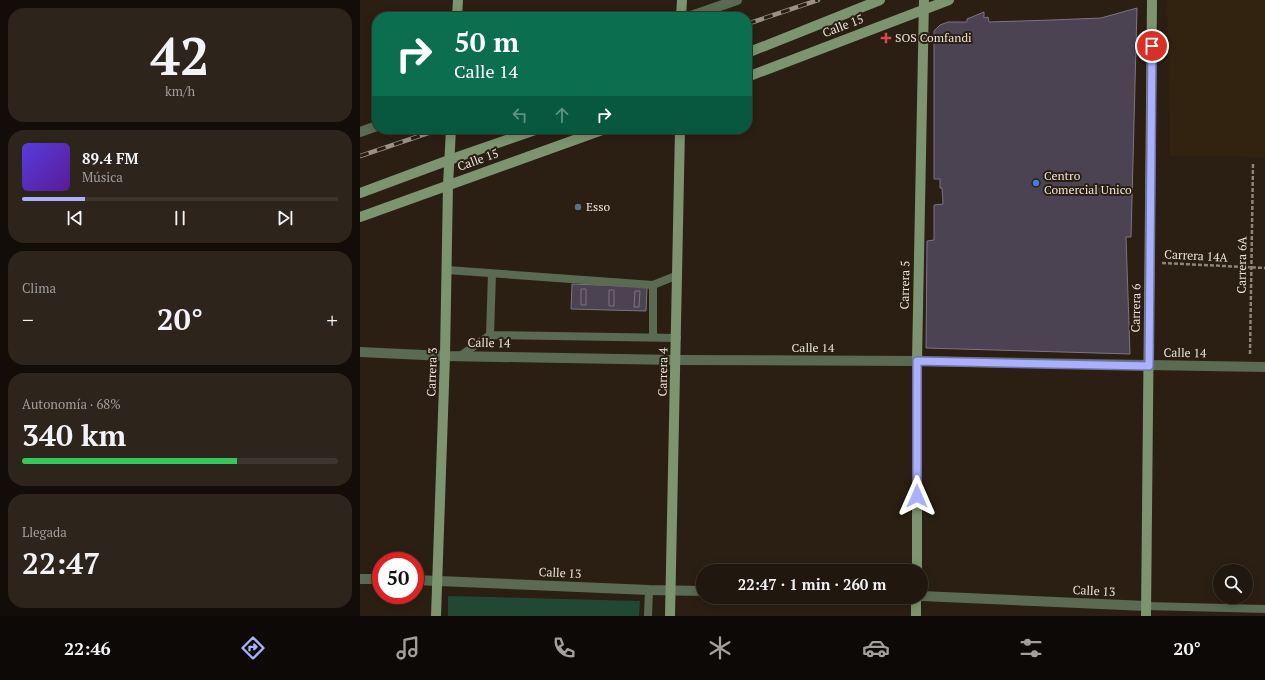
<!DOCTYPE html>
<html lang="es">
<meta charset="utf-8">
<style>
:root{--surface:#20170e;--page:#2d241c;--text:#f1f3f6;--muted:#a29f9e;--line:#3d362e;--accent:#aab0fc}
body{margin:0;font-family:"PT Serif",serif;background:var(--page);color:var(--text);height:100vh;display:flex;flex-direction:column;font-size:15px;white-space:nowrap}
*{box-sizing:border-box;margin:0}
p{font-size:13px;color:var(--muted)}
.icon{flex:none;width:22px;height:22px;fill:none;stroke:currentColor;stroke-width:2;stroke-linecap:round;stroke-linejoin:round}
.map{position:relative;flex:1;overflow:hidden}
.sheet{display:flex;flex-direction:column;gap:8px;padding:8px;background:#120d08;width:360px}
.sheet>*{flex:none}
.banner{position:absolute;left:12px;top:12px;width:380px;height:122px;border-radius:16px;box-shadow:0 2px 10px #0003,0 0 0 1px var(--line);background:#0b6e4f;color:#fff;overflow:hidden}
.buttons{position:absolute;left:853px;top:564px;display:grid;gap:8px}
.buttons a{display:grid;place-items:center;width:40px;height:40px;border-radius:50%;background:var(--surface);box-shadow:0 2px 10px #0003,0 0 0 1px var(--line);font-size:20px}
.speed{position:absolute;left:12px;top:552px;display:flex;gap:8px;font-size:20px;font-weight:700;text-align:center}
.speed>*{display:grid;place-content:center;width:52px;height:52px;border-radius:50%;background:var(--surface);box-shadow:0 2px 10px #0003,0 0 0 1px var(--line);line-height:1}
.speed .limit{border:6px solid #d22;background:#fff;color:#111}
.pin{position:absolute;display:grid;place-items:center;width:34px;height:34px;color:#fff;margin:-17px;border:2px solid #fff;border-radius:50%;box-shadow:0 1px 4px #0007}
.me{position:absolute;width:44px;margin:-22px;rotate:0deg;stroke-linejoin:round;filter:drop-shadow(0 0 3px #0008)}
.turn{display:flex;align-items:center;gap:14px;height:84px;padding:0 16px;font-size:18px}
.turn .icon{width:52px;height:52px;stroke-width:2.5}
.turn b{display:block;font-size:28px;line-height:34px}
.lanes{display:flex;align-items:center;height:38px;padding:0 16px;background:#0003;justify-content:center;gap:20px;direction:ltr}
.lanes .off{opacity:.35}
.big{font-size:30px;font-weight:700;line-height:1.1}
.sheet .card{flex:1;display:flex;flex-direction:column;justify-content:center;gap:6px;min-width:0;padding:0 14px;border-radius:16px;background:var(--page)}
.sheet .dial{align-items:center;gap:0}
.dial b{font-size:52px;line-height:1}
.song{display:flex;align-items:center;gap:12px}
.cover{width:48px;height:48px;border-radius:6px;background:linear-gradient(135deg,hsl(250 70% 55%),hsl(270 70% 35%))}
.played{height:4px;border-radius:2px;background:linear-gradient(90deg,var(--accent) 20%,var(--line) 20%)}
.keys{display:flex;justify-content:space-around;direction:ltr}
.heat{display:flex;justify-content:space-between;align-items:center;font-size:22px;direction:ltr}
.charge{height:6px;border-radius:3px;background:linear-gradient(90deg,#34c759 68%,var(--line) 0)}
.trip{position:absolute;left:336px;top:564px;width:232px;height:40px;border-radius:20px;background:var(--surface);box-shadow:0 2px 10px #0003,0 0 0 1px var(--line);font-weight:700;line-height:40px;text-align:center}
.dock{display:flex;height:64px;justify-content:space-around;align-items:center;background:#0d0906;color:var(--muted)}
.dock .icon{width:28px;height:28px}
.dock .current{color:var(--accent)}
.dock b{font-size:18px;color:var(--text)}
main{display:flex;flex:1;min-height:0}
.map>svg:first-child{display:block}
.built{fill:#322310}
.green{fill:#204832}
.building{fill:#4c4352;stroke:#7d7384}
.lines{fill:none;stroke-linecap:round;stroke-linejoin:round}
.path{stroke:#8e857a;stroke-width:2.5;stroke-dasharray:4 2;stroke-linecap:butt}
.lane{stroke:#5b6b53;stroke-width:8}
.street{stroke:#5b6b53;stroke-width:10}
.secondary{stroke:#7c946f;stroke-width:10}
.rail-casing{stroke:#9b9287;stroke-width:4.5}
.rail{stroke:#2a1f12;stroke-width:3;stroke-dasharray:9;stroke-linecap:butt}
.route-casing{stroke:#6e72a4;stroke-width:10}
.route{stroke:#aab0fc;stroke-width:7}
.health-dot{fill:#e0444e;stroke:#2a1f12;stroke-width:1.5}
.shop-dot{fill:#3f7fe0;stroke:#2a1f12;stroke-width:1.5}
.service-dot{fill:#5c6f8a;stroke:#2a1f12;stroke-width:1.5}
.labels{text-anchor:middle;stroke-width:4;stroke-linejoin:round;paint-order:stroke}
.street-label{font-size:12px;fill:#ebe4db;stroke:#2a1f12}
.poi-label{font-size:12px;fill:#ebe4db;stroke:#2a1f12;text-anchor:start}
</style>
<main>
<section class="sheet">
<div class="card dial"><b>42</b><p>km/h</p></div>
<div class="card">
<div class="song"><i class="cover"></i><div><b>89.4 FM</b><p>Música</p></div></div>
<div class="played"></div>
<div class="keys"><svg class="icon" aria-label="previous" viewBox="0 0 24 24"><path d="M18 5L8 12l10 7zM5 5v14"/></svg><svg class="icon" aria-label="pause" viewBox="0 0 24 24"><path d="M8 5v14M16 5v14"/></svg><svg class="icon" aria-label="next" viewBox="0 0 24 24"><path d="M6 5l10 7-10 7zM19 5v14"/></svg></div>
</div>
<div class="card"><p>Clima</p>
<div class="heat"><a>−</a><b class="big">20°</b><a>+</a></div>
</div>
<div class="card"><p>Autonomía · 68%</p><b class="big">340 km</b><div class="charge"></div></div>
<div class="card"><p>Llegada</p><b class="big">22:47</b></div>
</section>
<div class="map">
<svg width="905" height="616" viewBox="0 0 905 616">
<rect width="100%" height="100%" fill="#2a1f12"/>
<path class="built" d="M807,0H905V157L810,156Z"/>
<path class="green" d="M88,596L280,601L279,616H88Z"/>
<path class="building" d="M777,8L771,237H766L770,354L566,348L567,241L574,240V205L583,204L582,188H580V179H574V31L580,25L588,22H607V19L624,12V18L628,17L629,22L692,20L741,18Z
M212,284L287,287L286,311L211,309Z
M221,289H226V305H221Z
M249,290H254V306H249Z
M275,291H280L279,307H274Z"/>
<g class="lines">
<path class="path" d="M802,263L905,268
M890,354L893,164"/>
<path class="lane" d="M87,270L293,285L318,275
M130,335L132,274
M293,337V285
M100,356L130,335L317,338
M786,606L905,609
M288,616L289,590"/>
<path class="street" d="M328,17L377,0
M0,132L17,126
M0,352L85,356L316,360L557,361L905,367
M0,579H21
M55,580L289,590L343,591
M561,596L786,606"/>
<path class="secondary" d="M97,17L98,0
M321,17L322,0
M387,53L520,0
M387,77L589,0
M0,193L89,160L178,129
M0,217L245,129
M557,571V361L564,0
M76,616L85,356L88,185L91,129
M310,616L320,129
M556,616V597
M786,616L792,0"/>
<g class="rail-casing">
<path id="rail" d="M387,24L458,0
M0,156L80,129"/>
</g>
<use href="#rail" class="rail"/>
</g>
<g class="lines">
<g class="route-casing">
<path id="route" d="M557,496V361L789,366L792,46"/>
</g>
<use href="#route" class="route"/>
</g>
<path class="health-dot" d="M524 32h4v4h4v4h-4v4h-4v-4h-4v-4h4z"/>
<circle class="shop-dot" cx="676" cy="183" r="4"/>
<circle class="service-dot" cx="218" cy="207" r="4"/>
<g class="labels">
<g class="street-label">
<text transform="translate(483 26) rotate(-21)" y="4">Calle 15</text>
<text transform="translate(118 160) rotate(-20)" y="4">Calle 15</text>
<text transform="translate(836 256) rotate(3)" y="4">Carrera 14A</text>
<text transform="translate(882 265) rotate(-89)" y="4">Carrera 6A</text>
<text transform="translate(545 285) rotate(-89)" y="4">Carrera 5</text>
<text transform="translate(776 308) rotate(-89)" y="4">Carrera 6</text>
<text transform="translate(129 343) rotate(1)" y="4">Calle 14</text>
<text x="453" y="352">Calle 14</text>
<text transform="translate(825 353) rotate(1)" y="4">Calle 14</text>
<text transform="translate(72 372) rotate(-88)" y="4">Carrera 3</text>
<text transform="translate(303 372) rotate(-89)" y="4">Carrera 4</text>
<text transform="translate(200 573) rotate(3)" y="4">Calle 13</text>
<text transform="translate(734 591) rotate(3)" y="4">Calle 13</text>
</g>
<g class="poi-label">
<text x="535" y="42">SOS Comfandi</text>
<text x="684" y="180">Centro<tspan x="684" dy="14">Comercial Unico</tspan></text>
<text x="226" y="211">Esso</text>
</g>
</g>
</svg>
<div class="buttons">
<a><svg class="icon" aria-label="search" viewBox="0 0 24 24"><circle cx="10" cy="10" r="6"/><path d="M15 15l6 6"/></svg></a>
</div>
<div class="speed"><div class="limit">50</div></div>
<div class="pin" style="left:792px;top:46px;background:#d93025"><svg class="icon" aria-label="arrive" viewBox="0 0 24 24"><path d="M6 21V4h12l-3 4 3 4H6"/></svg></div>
<svg class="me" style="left:557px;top:496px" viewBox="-20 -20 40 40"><path d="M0-17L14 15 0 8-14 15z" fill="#aab0fc" stroke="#fff" stroke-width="4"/></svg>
<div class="trip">22:47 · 1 min · 260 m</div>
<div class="banner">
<div class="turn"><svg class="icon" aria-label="right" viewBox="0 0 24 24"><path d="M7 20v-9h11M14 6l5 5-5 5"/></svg><div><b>50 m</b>Calle 14</div></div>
<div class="lanes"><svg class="icon off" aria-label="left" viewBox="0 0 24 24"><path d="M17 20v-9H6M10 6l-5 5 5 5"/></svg><svg class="icon off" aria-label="ahead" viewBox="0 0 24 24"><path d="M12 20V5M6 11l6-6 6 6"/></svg><svg class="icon" aria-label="right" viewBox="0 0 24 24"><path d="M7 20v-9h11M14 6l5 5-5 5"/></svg></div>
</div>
</div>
</main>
<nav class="dock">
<b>22:46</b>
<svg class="icon current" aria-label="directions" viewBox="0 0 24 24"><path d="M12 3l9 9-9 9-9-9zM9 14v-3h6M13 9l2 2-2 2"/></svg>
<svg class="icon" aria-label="music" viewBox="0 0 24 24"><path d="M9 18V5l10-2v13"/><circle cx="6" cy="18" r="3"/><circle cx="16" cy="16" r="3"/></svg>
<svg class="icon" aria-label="phone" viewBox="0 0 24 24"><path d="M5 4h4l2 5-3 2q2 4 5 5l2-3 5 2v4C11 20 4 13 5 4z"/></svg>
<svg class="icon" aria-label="climate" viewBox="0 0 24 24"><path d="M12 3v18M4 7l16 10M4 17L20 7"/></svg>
<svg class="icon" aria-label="car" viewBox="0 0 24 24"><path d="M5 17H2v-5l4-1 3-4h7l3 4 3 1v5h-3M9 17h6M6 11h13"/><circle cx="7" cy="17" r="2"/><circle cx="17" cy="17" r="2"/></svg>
<svg class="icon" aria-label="filters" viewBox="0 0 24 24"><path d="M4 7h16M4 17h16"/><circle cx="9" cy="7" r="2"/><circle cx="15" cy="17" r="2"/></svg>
<b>20°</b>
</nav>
